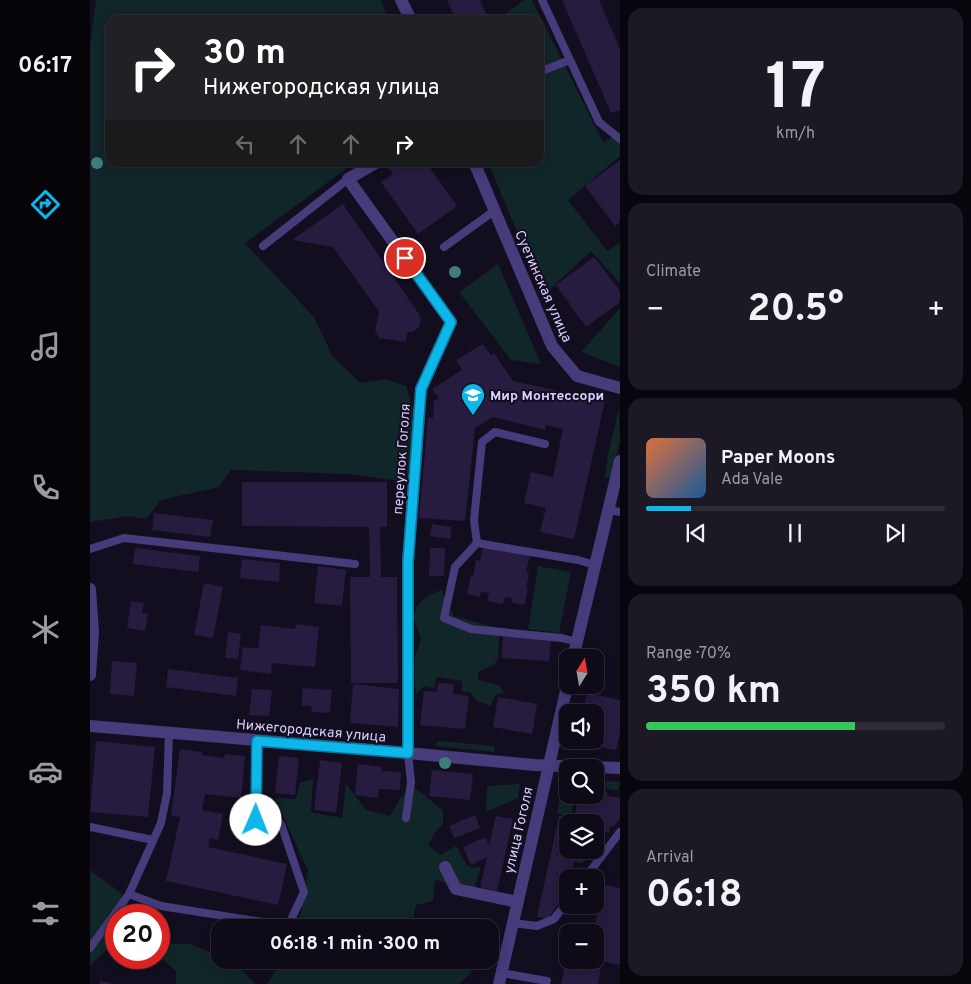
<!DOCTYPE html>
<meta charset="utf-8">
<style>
:root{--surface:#0e0a17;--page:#1c1824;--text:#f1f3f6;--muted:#9b9aa1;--line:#2e2b36;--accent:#0db7ea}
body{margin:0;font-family:Overpass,sans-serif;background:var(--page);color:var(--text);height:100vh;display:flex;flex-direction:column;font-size:19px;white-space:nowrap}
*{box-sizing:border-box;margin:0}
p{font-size:16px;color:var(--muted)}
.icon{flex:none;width:28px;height:28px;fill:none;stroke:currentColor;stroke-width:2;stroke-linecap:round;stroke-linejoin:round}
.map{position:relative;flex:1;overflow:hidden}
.sheet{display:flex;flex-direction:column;gap:8px;padding:8px;background:#08060d;width:351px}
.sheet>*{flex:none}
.banner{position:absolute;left:15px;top:15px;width:439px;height:152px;border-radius:15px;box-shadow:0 2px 12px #0003,0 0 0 1px var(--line);background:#202124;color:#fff;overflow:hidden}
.needle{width:32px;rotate:11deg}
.tools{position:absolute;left:469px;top:649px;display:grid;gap:10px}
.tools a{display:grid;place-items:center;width:45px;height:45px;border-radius:10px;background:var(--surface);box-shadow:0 2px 12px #0003,0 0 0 1px var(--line);font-size:25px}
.speed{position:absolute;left:15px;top:904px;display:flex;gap:10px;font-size:25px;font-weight:700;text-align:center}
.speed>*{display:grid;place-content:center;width:65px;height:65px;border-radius:50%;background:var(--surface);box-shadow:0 2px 12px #0003,0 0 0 1px var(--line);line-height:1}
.speed .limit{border:8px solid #d22;background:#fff;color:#111}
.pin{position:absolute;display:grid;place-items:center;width:42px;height:42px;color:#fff;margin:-21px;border:2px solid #fff;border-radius:50%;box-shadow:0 1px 5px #0007}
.me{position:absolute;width:55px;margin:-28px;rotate:1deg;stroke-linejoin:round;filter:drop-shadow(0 0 4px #0008)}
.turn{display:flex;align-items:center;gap:18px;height:105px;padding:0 15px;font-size:22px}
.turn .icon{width:65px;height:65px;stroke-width:2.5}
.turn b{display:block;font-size:35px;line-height:42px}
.lanes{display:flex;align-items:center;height:48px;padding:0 15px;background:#0003;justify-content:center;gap:25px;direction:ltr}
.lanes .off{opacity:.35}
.big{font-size:38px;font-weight:700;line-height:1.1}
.sheet .tile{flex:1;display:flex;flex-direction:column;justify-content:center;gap:8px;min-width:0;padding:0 18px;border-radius:15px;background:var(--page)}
.sheet .dial{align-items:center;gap:0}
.dial b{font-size:65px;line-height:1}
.song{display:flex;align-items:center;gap:15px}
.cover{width:60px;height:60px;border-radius:8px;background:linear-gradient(135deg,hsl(20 70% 55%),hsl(210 70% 35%))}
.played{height:5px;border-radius:2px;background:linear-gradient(90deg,var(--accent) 15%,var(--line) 15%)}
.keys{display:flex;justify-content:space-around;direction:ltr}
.heat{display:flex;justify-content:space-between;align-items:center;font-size:28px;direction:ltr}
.charge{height:8px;border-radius:4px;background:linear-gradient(90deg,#34c759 70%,var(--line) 0)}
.trip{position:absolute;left:121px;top:919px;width:288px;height:50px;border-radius:15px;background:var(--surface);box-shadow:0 2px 12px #0003,0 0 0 1px var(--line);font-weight:700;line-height:50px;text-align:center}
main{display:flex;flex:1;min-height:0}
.dock{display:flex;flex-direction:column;width:90px;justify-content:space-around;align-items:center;background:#060409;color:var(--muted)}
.dock .icon{width:35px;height:35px}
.dock .active{color:var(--accent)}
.dock b{font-size:22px;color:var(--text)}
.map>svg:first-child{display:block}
.green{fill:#112629}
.building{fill:#271b3f}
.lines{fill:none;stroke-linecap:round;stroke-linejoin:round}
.lane{stroke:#463b7b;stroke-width:8}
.street{stroke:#463b7b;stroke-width:12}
.tree{fill:#3d7d7c}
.route-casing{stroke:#087798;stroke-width:12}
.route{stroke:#0db7ea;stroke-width:9}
.labels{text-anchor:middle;stroke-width:4;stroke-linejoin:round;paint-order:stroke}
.street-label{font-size:14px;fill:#dacefc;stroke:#130e1f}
.poi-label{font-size:14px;font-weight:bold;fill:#dacefc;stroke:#130e1f;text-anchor:start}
</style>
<main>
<nav class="dock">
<b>06:17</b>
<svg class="icon active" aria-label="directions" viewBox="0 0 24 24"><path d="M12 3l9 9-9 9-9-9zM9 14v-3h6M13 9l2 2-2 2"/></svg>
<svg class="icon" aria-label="music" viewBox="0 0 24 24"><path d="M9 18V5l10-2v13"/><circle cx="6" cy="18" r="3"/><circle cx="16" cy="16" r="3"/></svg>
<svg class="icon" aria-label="phone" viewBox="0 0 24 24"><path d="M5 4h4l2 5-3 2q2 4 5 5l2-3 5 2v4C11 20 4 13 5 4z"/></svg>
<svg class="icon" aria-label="climate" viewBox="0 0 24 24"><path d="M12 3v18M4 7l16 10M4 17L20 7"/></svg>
<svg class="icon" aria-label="car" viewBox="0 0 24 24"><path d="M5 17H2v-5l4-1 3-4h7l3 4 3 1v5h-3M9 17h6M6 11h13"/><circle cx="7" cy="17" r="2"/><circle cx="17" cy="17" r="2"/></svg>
<svg class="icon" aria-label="filters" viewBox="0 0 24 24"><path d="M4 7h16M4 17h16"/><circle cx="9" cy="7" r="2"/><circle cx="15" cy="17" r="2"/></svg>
</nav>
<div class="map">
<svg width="530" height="984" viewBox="0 0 530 984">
<rect width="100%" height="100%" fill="#130e1f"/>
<path class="green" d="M6,0H291L299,20H20V162L264,163L155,243L224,317L243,357L271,383L295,379L316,386L324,413L317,482L259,474L141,470L129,487L71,500L56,519L38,516L0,522V45Z
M435,0H442L513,142L530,134V156L478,200L517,251L530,243V283L501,251L454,295L398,163L449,162V20H412L410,17Z
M408,264L451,364L421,360L369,292Z
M530,308V367L491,352Z
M529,409L530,441L521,476L515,478L518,454Z
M448,566L481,572L469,633L438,629Z
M352,590L356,603L364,616L411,629L409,637L408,658L404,665L388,672V680L408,685L415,693L406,694L402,703L400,706L387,701L380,692L372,691V681L347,677L344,688L334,686L326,694L324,679L325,657L331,638L323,617L327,607L333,599L341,594Z
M348,741L404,746V752L345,746Z
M473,778L477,779L478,795H485L481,816L467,814Z
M223,779L221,812L252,818L256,784L276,810L300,816L311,797L324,788C335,794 343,804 353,810V824L344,834L338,845L350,855L366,846L377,865L382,868L391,867L384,889L345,880L343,901L326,905L322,927H204V924L211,913L218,871L185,798L206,799L210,783Z
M505,780L530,782V783L528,790L505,788Z
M430,784L428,798L396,812L397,786Z
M0,870L32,894L30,905L17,916L26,925V940L0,966Z
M69,928L75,929L70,944H100L117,951L130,957V960C145,960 156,974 165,984H86V971L71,958L57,966L49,960L50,958H69Z
M193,960H363L384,970L369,984H177Z"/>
<path class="building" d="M357,0H390L399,20H366Z
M472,0H509L530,49V110L521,113Z
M449,131L453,141L449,143Z
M530,160V222L525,226L495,186Z
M298,162H336L367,206L328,234L291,182L303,174L296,164Z
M253,204L329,314L331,320L328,328L323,332H317L316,342L289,338L285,331L289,312L243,247L202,240Z
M504,257L530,291V302L496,327L466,285Z
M393,344L401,355L404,353L423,381L515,401L484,539L450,532L456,508L434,503L441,472L463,477L473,429L456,425L455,430L403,417L385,428L375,521L329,518L338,417L343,418L344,400L349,399L342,389L372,370L366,360Z
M152,482H297V527H290L291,577H307L308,683H261L260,577H280L279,527L152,526Z
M64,513L123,520L120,537L62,530Z
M342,524L362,527L360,539L340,536Z
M393,545L440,555L436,572L439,573L436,589H438L434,605L421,602L422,598L415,597L413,604L397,601L399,593L391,592L390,597L377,594L381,576H383L386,560L390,561Z
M45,548L110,556L108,572L43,564Z
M340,548H355L354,576H339Z
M152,559L190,563L189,582L150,578Z
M228,566L256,570L252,606L224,603Z
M114,583L133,587L123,638L104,635Z
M41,601L54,603L52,613L58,614L55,631L37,628Z
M206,624L229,627L225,667L182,663L181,674L150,670L153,647L168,649L171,625L205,629Z
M138,632L151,634L148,659L135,658Z
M413,635L461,638L459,661L412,658Z
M22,661L47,663L44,696L20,694Z
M78,669L148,678L146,696L76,687Z
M348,683L364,684L363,694L379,696L375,729L330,725L334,691L347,692Z
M263,684L309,689L308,727L260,723Z
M213,688L242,690L240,713L222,712L221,706H211Z
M162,689L182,690L179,716L159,715Z
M497,693L530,700V733L526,750L487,743V740H505V712H493Z
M408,697L447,704L442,734L403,727Z
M6,741L65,747L58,817L0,812Z
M90,749L112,752V755L134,758L135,754L155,756L151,798L115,794L112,810L133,814L128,840L120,838L118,847L197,864L188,905L76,881L90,817L81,816Z
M189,756L209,758L205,795L185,793Z
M230,760L252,763L246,813L224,810Z
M268,764L292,767V771L311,772L310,790L289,789L288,798L265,795Z
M342,770L383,774L380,800L339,796Z
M505,791L518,792L517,796L530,798V819L523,827L520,826L519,833L505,831V822H478V850H493V853L499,859L491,863L484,861L482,871L478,870L473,897L458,919L447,917L469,816L486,820L487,816H485L488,795H505Z
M385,815L390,828L364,838L359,826Z
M406,816L423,819L407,891L390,887L397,857L381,865L373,847L395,837L399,845Z
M506,883L530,888V965L512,961L508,984H471L477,956L478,960H485L498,962V960H505V932H504L511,893L505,892Z
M381,960H394L393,963L381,961Z
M10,981L21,983V984H9Z"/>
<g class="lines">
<path class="lane" d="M452,0L509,122L530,139
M449,72L480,60
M173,246L258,179
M354,247L404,211
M455,444L405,432L392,442L384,520L387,543L488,560L505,565
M518,510L530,512
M387,543L365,567L354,618L381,629L472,638L487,642
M0,549L34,538L265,564
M79,733L77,793L71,823L39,894L71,906L198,926L214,892L191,824L166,820L167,741
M316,818L321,782L318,753
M0,827L63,840
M495,878L530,832
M423,923L447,926L464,919L478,901
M0,948L39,894
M412,973L457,981"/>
<path class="street" d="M311,0L321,20
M287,162L258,179L361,322L331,389L318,562V753
M384,162L462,346L487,376L530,388
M0,589L3,632L0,675
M483,658L530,461
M0,726L318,753L444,765L530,768
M355,867L366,889L428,902
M409,984L478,682"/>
</g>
<g class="tree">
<circle cx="7" cy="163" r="6"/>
<circle cx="365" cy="272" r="6"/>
<circle cx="355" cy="763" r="6"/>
</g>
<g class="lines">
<g class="route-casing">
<path id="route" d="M166,820L167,741L318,753V562L331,389L361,322L315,258"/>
</g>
<use href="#route" class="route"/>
</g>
<defs>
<g id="school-pin" transform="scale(1.25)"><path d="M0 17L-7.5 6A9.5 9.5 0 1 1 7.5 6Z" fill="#0db7ea" stroke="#130e1f"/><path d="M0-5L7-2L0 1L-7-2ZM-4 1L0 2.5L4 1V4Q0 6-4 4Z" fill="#fff"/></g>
</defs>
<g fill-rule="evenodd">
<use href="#school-pin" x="383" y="395"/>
</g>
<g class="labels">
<g class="street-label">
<text transform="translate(454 286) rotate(66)" y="5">Суетинская улица</text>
<text transform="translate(311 459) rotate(-86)" y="5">переулок Гоголя</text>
<text transform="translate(221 730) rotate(5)" y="5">Нижегородская улица</text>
<text transform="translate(428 830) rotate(-77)" y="5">улица Гоголя</text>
</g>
<g class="poi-label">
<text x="400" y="400">Мир Монтессори</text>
</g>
</g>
</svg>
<div class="tools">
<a><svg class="needle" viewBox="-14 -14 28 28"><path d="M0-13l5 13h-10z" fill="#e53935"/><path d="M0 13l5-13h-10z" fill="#9b9aa1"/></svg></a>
<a><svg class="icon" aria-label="sound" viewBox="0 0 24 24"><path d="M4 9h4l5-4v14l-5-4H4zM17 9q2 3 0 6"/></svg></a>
<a><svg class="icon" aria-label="search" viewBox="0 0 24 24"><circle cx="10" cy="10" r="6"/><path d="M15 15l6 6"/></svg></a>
<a><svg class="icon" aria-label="layers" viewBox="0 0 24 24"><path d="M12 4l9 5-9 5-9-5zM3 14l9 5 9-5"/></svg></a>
<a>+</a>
<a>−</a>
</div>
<div class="speed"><div class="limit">20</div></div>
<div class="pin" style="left:315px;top:258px;background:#d93025"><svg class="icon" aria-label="arrive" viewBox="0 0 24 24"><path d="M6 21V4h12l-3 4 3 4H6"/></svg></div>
<svg class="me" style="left:166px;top:820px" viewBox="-20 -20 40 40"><circle r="19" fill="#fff"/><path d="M0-13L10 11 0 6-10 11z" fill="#0db7ea"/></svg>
<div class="trip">06:18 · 1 min · 300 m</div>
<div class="banner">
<div class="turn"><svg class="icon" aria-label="right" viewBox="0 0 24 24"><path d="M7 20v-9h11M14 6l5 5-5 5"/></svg><div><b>30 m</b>Нижегородская улица</div></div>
<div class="lanes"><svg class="icon off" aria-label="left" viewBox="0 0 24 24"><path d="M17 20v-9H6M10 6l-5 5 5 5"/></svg><svg class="icon off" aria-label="ahead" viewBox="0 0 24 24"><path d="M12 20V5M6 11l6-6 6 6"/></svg><svg class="icon off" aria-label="ahead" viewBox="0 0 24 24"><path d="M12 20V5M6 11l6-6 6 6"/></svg><svg class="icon" aria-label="right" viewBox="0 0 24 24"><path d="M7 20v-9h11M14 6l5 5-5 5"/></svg></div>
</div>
</div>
<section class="sheet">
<div class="tile dial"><b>17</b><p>km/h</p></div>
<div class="tile"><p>Climate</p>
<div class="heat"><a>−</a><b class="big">20.5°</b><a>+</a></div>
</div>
<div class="tile">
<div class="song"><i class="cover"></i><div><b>Paper Moons</b><p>Ada Vale</p></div></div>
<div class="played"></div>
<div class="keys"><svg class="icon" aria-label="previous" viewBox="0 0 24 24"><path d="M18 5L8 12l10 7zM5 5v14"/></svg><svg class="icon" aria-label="pause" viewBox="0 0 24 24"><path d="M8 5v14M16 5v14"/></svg><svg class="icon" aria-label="next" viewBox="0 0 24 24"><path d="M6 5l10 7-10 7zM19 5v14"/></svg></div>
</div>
<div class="tile"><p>Range · 70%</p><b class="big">350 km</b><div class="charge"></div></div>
<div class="tile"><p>Arrival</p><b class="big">06:18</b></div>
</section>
</main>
